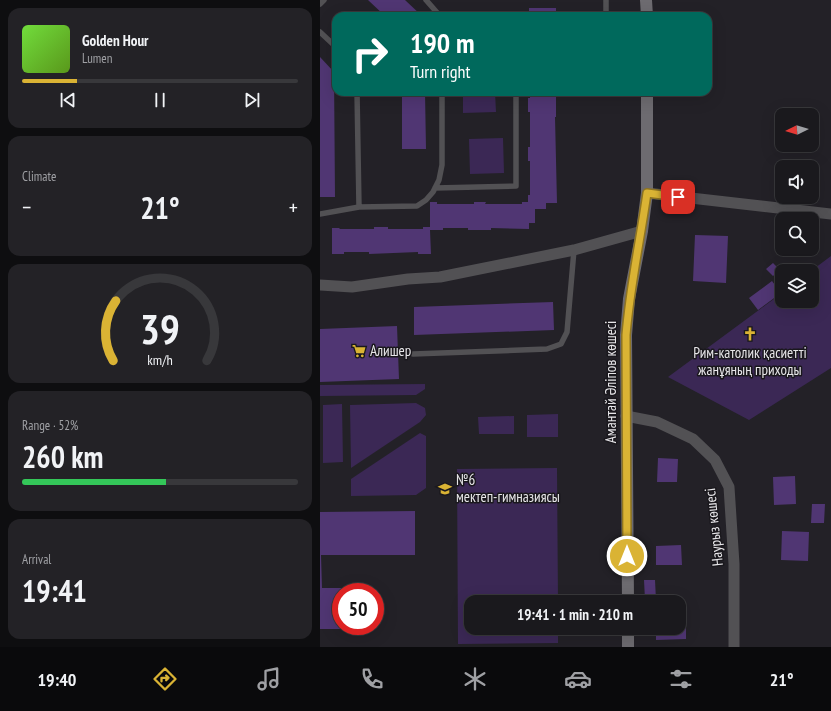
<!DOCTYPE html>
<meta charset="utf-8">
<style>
:root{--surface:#1a191d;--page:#232226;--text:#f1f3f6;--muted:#9fa0a4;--line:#38383b;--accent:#dab334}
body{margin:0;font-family:"PT Sans Narrow",sans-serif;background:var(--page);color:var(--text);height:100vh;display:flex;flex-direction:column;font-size:15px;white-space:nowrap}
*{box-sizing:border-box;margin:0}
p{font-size:13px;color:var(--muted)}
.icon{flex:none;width:22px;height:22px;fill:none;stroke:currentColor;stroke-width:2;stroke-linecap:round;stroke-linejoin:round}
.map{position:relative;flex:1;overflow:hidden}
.details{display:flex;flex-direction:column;gap:8px;padding:8px;background:#0e0e10;width:320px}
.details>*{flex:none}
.hud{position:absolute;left:12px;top:12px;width:380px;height:84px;border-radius:12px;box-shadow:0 4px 16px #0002,0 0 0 1px var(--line);background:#00695c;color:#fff;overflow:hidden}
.needle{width:26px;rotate:265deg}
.buttons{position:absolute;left:455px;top:108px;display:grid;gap:8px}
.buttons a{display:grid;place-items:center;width:44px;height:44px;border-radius:8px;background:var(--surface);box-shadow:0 4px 16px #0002,0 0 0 1px var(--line);font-size:20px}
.speed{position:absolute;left:12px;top:583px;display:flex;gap:8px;font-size:20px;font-weight:700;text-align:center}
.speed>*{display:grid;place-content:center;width:52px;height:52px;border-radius:50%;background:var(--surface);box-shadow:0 4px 16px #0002,0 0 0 1px var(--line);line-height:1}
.speed .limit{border:6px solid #d22;background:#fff;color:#111}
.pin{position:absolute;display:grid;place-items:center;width:34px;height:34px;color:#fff;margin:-17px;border-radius:8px;box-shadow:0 2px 6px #0006}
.me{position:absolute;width:44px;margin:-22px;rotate:0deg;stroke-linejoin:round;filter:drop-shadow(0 0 3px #0008)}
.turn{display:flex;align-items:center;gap:14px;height:84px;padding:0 12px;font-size:18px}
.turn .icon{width:52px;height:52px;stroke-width:2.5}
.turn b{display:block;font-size:28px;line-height:34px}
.big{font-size:30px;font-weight:800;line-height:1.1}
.details .tile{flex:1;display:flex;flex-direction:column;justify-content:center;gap:6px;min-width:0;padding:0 14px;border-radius:12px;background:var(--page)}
.details .dial{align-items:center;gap:0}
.dial svg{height:104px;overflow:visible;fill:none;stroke:var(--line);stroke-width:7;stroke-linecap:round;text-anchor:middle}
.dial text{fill:var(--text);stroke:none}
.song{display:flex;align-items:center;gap:12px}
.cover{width:48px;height:48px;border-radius:6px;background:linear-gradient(135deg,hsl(100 70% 55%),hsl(90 70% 35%))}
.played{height:4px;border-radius:2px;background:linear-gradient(90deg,var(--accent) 20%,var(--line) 20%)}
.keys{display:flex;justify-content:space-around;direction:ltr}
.heat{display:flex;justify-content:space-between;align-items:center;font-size:22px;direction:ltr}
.charge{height:6px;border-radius:3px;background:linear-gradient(90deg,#34c759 52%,var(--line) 0)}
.trip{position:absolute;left:144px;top:595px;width:222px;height:40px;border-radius:12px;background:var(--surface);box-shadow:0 4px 16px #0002,0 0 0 1px var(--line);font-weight:800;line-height:40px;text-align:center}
.tab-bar{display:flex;height:64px;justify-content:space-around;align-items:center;background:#0a0a0c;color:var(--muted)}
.tab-bar .icon{width:28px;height:28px}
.tab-bar .active{color:var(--accent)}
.tab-bar b{font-size:18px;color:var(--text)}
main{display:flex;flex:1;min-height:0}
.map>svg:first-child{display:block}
.green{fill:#3b2855}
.building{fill:#503673}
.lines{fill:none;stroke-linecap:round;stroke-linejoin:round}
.lane{stroke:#525154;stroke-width:5.5}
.street{stroke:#525154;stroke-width:11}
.secondary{stroke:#6d6b70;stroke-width:12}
.route-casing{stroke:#8e7422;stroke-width:10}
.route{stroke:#dab334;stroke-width:7}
.labels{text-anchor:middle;stroke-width:3;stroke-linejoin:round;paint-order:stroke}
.poi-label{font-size:15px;fill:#e7e6e9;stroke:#1a181d;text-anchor:start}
.street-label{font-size:15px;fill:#e7e6e9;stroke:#1a181d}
</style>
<main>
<section class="details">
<div class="tile">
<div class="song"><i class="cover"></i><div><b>Golden Hour</b><p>Lumen</p></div></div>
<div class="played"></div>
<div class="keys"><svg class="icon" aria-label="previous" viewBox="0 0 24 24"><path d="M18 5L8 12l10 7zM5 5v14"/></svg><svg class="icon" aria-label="pause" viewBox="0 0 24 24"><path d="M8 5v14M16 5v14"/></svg><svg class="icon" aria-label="next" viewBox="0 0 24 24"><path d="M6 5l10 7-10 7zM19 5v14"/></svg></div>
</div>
<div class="tile"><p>Climate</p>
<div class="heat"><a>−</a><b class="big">21°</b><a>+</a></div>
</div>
<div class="tile dial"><svg viewBox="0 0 100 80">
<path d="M14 69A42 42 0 1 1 86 69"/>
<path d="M14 69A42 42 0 0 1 16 23" stroke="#dab334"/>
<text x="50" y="56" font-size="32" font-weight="700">39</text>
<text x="50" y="72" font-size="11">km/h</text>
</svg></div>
<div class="tile"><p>Range · 52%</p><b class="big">260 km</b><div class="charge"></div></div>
<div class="tile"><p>Arrival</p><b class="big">19:41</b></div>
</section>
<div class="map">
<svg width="511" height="647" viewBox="0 0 511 647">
<rect width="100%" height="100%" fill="#232127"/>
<path class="green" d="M143,92H175L176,112L143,113Z
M183,138L184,173L150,174L149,139Z
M511,256V368L429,420L348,377L462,293V301H492L491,271Z
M105,384V389L96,395L0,396V385Z
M96,403L105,408L106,415L100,422L31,468L30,405Z
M22,404L23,462L3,463V405Z
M238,414V437H207V415Z
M194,416V434H159L158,417Z
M100,433L106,436V488L96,495L31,496V479Z
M237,468L238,602H151V628H238V643L138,644L137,469Z"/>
<path class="building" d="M48,0H85L102,16H65Z
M209,8H236V16H209Z
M136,12H155V16H136Z
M0,57L14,72L15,197H0Z
M82,92H105L106,149H82Z
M210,92H236V117H235L237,203H226V209H215V223H209V229L171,228V230H148V228H123V230H110L111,254H98V252L49,254V252H24V254H12V228H20L19,229H54V227H68V229H103V227H110V202H117V204H154V202H166L165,204H202V202H208V195H210V161H208V147H210V112H208V98H210Z
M375,235L408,236L406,283L373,281Z
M453,263L460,270L453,276L446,269Z
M452,281L461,293L438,310L429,298Z
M233,302L234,330L94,335V307Z
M77,326L79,379L0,382V329Z
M338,458L358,459L357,482H337Z
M475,476L476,504L454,505L453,477Z
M492,504H505L504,523H491Z
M95,511V555H1L2,588H34V592H21V626H34V629H0V512Z
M462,531L489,532L488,561L461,560Z
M361,545L362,565H336V546Z
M324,580H335L336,600H325Z
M359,608H366V639L336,640V628H359Z"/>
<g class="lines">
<path class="lane" d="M106,0L120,16
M0,4L4,0
M286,16V0
M0,32L16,47
M37,92L39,207
M115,188L196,186V92
M0,214L39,207L97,206L106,200L113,192L119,180L122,165V92
M93,354L227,349L241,344L247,332L254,250"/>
<path class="street" d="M327,193L511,214
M0,285L32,287L88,279L120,277L254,250L322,231
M306,416L337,422L373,439L395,460L409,487L414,564V647"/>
<path class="secondary" d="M326,0L327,16
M308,602L306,335L309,299L322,231L327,193V92
M308,628V647"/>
</g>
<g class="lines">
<g class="route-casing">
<path id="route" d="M307,556L306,335C310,287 320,241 327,193L358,197"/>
</g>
<use href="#route" class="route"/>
</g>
<defs>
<g id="church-bare" transform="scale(1.08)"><path d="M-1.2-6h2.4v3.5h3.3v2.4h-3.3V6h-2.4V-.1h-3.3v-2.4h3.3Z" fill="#dab334" stroke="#1a181d" stroke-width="2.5" paint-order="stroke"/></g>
<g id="supermarket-bare" transform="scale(1.08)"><path d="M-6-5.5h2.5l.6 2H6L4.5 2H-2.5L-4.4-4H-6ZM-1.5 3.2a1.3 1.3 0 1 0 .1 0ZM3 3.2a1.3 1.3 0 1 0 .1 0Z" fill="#dab334" stroke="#1a181d" stroke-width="2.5" paint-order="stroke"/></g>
<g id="school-bare" transform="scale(1.08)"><path d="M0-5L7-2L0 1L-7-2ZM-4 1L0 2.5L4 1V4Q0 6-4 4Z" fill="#dab334" stroke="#1a181d" stroke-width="2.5" paint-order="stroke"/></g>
</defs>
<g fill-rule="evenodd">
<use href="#church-bare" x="430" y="334"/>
<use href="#supermarket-bare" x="39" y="351"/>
<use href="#school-bare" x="125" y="489"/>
</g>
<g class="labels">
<g class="poi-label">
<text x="50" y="356">Алишер</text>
<text x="430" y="358" text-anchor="middle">Рим-католик қасиетті<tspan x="430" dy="17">жанұяның приходы</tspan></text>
<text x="136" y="485">№6<tspan x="136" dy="17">мектеп-гимназиясы</tspan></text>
</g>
<g class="street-label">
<text transform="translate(291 382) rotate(-90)" y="5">Амантай Әліпов көшесі</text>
<text transform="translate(394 527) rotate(-96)" y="5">Наурыз көшесі</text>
</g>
</g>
</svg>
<div class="buttons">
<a><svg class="needle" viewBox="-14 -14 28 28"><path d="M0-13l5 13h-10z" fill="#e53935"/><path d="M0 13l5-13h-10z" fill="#9fa0a4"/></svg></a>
<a><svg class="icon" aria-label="sound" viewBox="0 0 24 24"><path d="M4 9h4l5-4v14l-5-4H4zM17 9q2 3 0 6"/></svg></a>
<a><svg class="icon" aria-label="search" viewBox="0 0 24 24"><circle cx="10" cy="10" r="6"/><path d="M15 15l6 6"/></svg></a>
<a><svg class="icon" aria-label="layers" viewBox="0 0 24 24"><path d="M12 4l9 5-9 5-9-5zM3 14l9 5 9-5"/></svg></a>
</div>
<div class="speed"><div class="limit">50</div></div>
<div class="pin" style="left:358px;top:197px;background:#d93025"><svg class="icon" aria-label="arrive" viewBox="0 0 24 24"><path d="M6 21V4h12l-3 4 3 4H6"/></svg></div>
<svg class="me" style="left:307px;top:556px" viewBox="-20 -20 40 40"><circle r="17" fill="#dab334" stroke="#fff" stroke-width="3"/><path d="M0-11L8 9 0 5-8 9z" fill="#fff"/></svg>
<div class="trip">19:41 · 1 min · 210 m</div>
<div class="hud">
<div class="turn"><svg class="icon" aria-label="right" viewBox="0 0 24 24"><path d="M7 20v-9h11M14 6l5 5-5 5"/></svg><div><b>190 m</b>Turn right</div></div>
</div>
</div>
</main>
<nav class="tab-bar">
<b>19:40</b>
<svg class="icon active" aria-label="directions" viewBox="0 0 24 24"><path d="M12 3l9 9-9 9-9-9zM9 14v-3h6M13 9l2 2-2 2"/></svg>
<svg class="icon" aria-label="music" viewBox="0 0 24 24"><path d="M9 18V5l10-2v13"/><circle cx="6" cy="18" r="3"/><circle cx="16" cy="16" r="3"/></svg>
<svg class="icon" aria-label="phone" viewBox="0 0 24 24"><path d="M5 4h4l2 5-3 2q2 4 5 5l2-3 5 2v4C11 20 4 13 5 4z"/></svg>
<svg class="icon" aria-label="climate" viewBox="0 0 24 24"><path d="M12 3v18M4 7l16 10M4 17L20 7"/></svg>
<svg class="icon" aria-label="car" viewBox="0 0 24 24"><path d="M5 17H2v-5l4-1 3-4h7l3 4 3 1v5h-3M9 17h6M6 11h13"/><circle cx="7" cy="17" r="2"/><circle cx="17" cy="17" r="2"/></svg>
<svg class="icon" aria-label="filters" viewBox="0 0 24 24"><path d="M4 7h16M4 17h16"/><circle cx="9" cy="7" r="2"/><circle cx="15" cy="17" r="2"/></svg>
<b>21°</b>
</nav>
